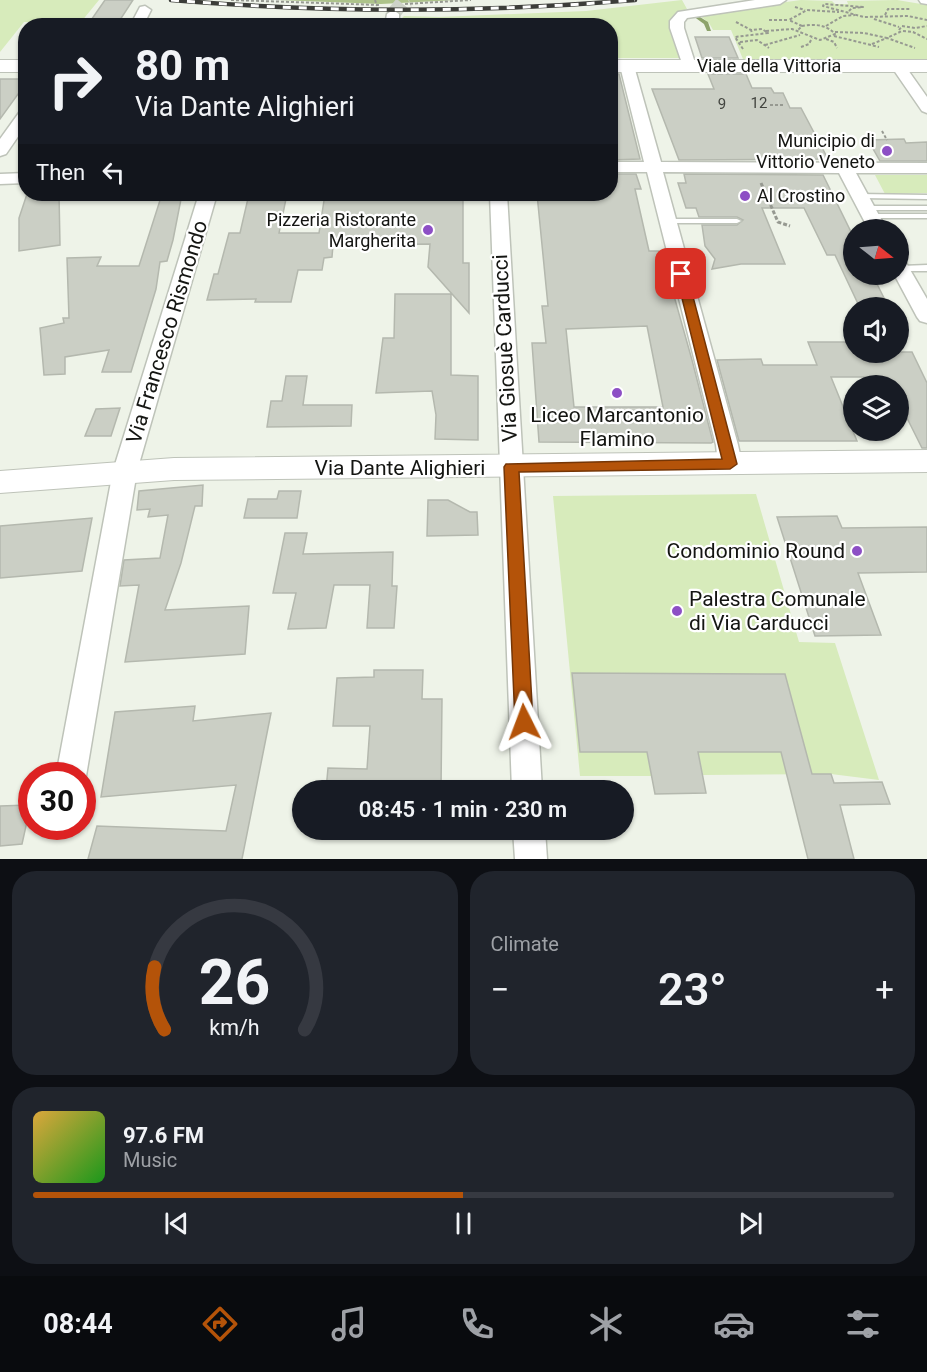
<!DOCTYPE html>
<meta charset="utf-8">
<style>
:root{--surface:#171b24;--page:#20242c;--text:#f1f3f6;--muted:#9ea1a6;--line:#363941;--accent:#b45309}
body{margin:0;font-family:Roboto,sans-serif;background:var(--page);color:var(--text);height:100vh;display:flex;flex-direction:column;font-size:22px;white-space:nowrap}
*{box-sizing:border-box;margin:0}
p{font-size:20px;color:var(--muted)}
.icon{flex:none;width:33px;height:33px;fill:none;stroke:currentColor;stroke-width:2;stroke-linecap:round;stroke-linejoin:round}
.map{position:relative;height:859px;overflow:hidden}
.details{display:flex;flex-direction:column;gap:12px;padding:12px;background:#0d0f14;flex:1}
.details>*{flex:none}
.guide{position:absolute;left:18px;top:18px;width:600px;height:183px;border-radius:24px;box-shadow:0 2px 4px #0004;background:#171b24;color:var(--text);overflow:hidden}
.needle{width:39px;rotate:107deg}
.fabs{position:absolute;left:843px;top:219px;display:grid;gap:12px}
.fabs a{display:grid;place-items:center;width:66px;height:66px;border-radius:50%;background:var(--surface);box-shadow:0 2px 4px #0004;font-size:30px}
.speed{position:absolute;left:18px;top:762px;display:flex;gap:12px;font-size:30px;font-weight:700;text-align:center}
.speed>*{display:grid;place-content:center;width:78px;height:78px;border-radius:50%;background:var(--surface);box-shadow:0 2px 4px #0004;line-height:1}
.speed .limit{border:9px solid #d22;background:#fff;color:#111}
.pin{position:absolute;display:grid;place-items:center;width:51px;height:51px;color:#fff;margin:-26px;border-radius:12px;box-shadow:0 3px 9px #0006}
.me{position:absolute;width:66px;margin:-33px;rotate:357deg;stroke-linejoin:round;filter:drop-shadow(0 0 4px #0008)}
.turn{display:flex;align-items:center;gap:21px;height:126px;padding:0 18px;font-size:27px}
.turn .icon{width:78px;height:78px;stroke-width:2.5}
.turn b{display:block;font-size:42px;line-height:51px}
.then{display:flex;align-items:center;height:57px;padding:0 18px;background:#0003;gap:12px;font-size:22px}
.big{font-size:45px;font-weight:600;line-height:1.1}
.details .tile{flex:1;display:flex;flex-direction:column;justify-content:center;gap:9px;min-width:0;padding:0 21px;border-radius:24px;background:var(--page)}
.details .dial{align-items:center;gap:0}
.dial svg{height:156px;overflow:visible;fill:none;stroke:var(--line);stroke-width:7;stroke-linecap:round;text-anchor:middle}
.dial text{fill:var(--text);stroke:none}
.song{display:flex;align-items:center;gap:18px}
.cover{width:72px;height:72px;border-radius:9px;background:linear-gradient(135deg,hsl(40 70% 55%),hsl(120 70% 35%))}
.played{height:6px;border-radius:3px;background:linear-gradient(90deg,var(--accent) 50%,var(--line) 50%)}
.keys{display:flex;justify-content:space-around;direction:ltr}
.heat{display:flex;justify-content:space-between;align-items:center;font-size:33px;direction:ltr}
.details .tiles{flex:1;display:grid;gap:12px;grid-template-columns:1fr 1fr}
.tile:last-child{grid-column:span 2}
.trip{position:absolute;left:292px;top:780px;width:342px;height:60px;border-radius:30px;background:var(--surface);box-shadow:0 2px 4px #0004;font-weight:600;line-height:60px;text-align:center}
.menu{display:flex;height:96px;justify-content:space-around;align-items:center;background:#090b0e;color:var(--muted)}
.menu .icon{width:42px;height:42px}
.menu .selected{color:var(--accent)}
.menu b{font-size:27px;color:var(--text)}
.map>svg:first-child{display:block}
.green{fill:#d7ebbb}
.forest{fill:#adc38a}
.lines{fill:none;stroke-linecap:round;stroke-linejoin:round}
.stream{fill:#8da36b;fill-rule:evenodd}
.building{fill:#cbcfc5;stroke:#b4b8ae;stroke-width:1.5;fill-rule:evenodd}
.street-tunnel{stroke:#cdd2c8;stroke-width:14;stroke-dasharray:14 7;stroke-linecap:butt}
.lane-casing{stroke:#bec3b9;stroke-width:3}
.street-casing{stroke:#bec3b9;stroke-width:3}
.secondary-casing{stroke:#bec3b9;stroke-width:2}
.path-far1{stroke:#969991;stroke-width:2;stroke-dasharray:3 2;stroke-linecap:butt}
.path{stroke:#969991;stroke-width:3;stroke-dasharray:4 2;stroke-linecap:butt}
.lane{fill:#fff;fill-rule:evenodd}
.street{fill:#fff;fill-rule:evenodd}
.secondary{fill:#fff;fill-rule:evenodd}
.rail-casing{stroke:#3c3d39;stroke-width:4.5}
.rail{stroke:#fff;stroke-width:3;stroke-dasharray:8;stroke-linecap:butt}
.route{fill:#b45309;stroke:#753606;stroke-width:1.5}
.poi-dot{fill:#8d4fc5;stroke:#fff;stroke-width:2}
.labels{text-anchor:middle;stroke-width:4.5;stroke-linejoin:round;paint-order:stroke}
.far-number-label{font-size:15px;fill:#42443f}
.far-street-label{font-size:18px;fill:#141512;stroke:#fff}
.far-poi-label{font-size:18px;fill:#141512;stroke:#fff;text-anchor:end}
.street-label{font-size:21px;fill:#141512;stroke:#fff}
.poi-label{font-size:21px;fill:#141512;stroke:#fff}
</style>
<div class="map">
<svg width="927" height="859" viewBox="0 0 927 859">
<rect width="100%" height="100%" fill="#eef3e8"/>
<path class="green" d="M0,0H99L81,22H24L0,52Z
M682,0L687,9C659,19 672,36 680,58H611L610,26H402L401,19L404,16L439,17L586,11Z
M801,0L832,1L835,4H848L847,1L897,0L927,5V64H745L731,30H713L709,23L698,14Z
M875,175H927V193L885,194Z
M756,494L799,642L835,643L879,780L831,774L703,775L702,771L651,770L652,776H580L553,496Z"/>
<path class="forest" d="M277,0H456L381,4Z"/>
<g class="lines">
<path class="stream" d="M695,14L708,22L711,31H707L704,24L693,16V15Z"/>
</g>
<path class="building" d="M105,0H133L116,26H87Z
M695,37H729L738,58H702Z
M610,74H619L640,159L610,160Z
M708,74H746L752,88H771L774,93H783L790,108H801L828,159L679,160L652,89H714Z
M0,79H26V83L0,119Z
M904,139L906,143L927,142V161H880L868,140Z
M610,174H636L641,189H635L649,251H659L662,264H665L692,360L713,442L711,443L539,442L532,343H546L542,306H548L537,194H610ZM647,326L663,407H574L566,329Z
M684,174L823,175L854,238V274H872L889,308H860L835,255H827L804,208H762L785,264H741L712,269L715,259L705,246L702,225H737L743,220L737,217H699L696,208H686L678,183H686Z
M27,194H59L60,245L19,251V218Z
M162,194H182L173,240L167,261L160,262L156,289L131,372H102L109,350L65,357V374L44,375L40,328L64,323L63,318H69L67,258L101,257L97,266H139Z
M249,194H287L279,233H319L325,194H463V263H469V313L428,267L430,244L333,245L332,257L324,258L322,270H298L291,302H255L256,299L207,300L214,274H218L229,233H240Z
M395,294H451V375L478,376V440L435,439L436,415L432,391L376,393L383,338H394Z
M808,342H854V352H912L927,383V448H922L898,400V386H891L887,377H831L857,441H739L717,360L761,359L763,365H817Z
M286,376H307L303,405H352L351,426L267,427L271,401H282Z
M120,408L111,436H85L96,409Z
M203,485L202,506H195L181,563L165,610L249,606L245,654L125,662L139,585L120,586L124,560L160,558L168,515L148,517L150,509L137,510L139,491Z
M279,491H301L297,518H244L248,499H277Z
M428,500H448L470,512H477L478,535L427,536Z
M837,516L842,528L927,527V572L858,573L881,635L815,636L777,517Z
M92,518L82,571L0,578V526Z
M285,533H307L303,554L393,552L392,586H397L394,628H367L370,585H334L326,628L288,629L296,593H273Z
M374,670H423L422,699H442L441,790H326L328,768L367,769L370,726H333L337,678L374,677Z
M572,673L785,674L812,774H831L834,783L882,782L890,804L840,805L854,859H808L781,752H698L706,793L655,794L647,752H580Z
M195,706L193,721L271,713L242,859H88L97,826L226,831L236,785L101,797L115,712Z
M28,805V817L22,844L0,846V806Z"/>
<g class="lines">
<path class="street-tunnel" d="M393,14L402,3L409,0"/>
<g class="lane-casing">
<path id="lane" d="M858,194L927,195V199L861,198H858Z
M864,206H927V210H867L863,208Z
M868,214H927V218H868Z
M664,219H737L741,221L737,223H664Z
M927,265V271H898V267L901,266Z"/>
</g>
<g class="street-casing">
<path id="street" d="M755,0H786L780,4L687,18L684,22V28L696,66L689,70L684,69L670,28V21L678,12Z
M919,0H927V4L921,3Z
M145,6L151,10L143,26H130L140,7Z
M393,10L399,14V26H385L387,14Z
M627,62L634,66L661,162L927,163V173H856L887,230H869L839,173L663,172L738,445L742,464L738,469L730,472L722,469L718,464L716,445L647,172H610V162H644L620,66Z
M898,62L903,63L927,97V113L922,111L891,66Z
M26,109V125L6,154L0,156V139L21,110Z
M26,173V183L0,184V174Z
M199,194H217L137,471L86,776L82,784V776H56L113,471Z
M490,194H507L542,790H512Z
M898,260L905,261L927,299V323L920,321L917,317L894,274H898Z
M513,830H545L547,859H515Z"/>
</g>
<g class="secondary-casing">
<path id="secondary" d="M0,60H26V72H0Z
M610,60H927V72H610Z
M927,450V472L174,480L0,493V471L174,458Z"/>
</g>
<path class="path-far1" d="M231,0L380,5
M375,0L377,6
M405,4L471,0
M795,7L805,10
M849,11L852,8L863,7L824,4L823,6L864,17L908,16L927,20
M885,15L888,9H911
M874,19L899,27
M769,20H789
M736,22L751,30
M802,26L789,20L807,10L839,12
M826,26L843,16L855,15
M899,30L902,26L915,28L927,26
M766,31L792,29L820,40L835,34C826,24 814,24 802,26L797,31
M903,31L913,32L927,39
M835,32L864,33L887,38L902,31
M834,36L879,47
M826,39L834,42L837,48
M740,42L757,40L769,48
M872,44L887,38L915,48
M765,45L800,35
M801,47L809,44L812,38
M743,49L735,37L768,33L762,29L751,30L752,33
M770,105H785
M882,131L887,140"/>
<path class="path" d="M761,183L778,222L790,226"/>
<use href="#lane" class="lane"/>
<use href="#street" class="street"/>
<use href="#secondary" class="secondary"/>
<g class="rail-casing">
<path id="rail" d="M171,0C326,13 480,13 635,0"/>
</g>
<use href="#rail" class="rail"/>
</g>
<path class="route" d="M681,271L687,274L737,464L730,469L519,472L533,722L530,727L524,729L518,727L515,722L504,467L506,464L722,459L676,274Z"/>
<g class="poi-dot">
<circle cx="887" cy="151" r="6"/>
<circle cx="745" cy="196" r="6"/>
<circle cx="428" cy="230" r="6"/>
<circle cx="617" cy="393" r="6"/>
<circle cx="857" cy="551" r="6"/>
<circle cx="677" cy="611" r="6"/>
</g>
<g class="labels">
<g class="far-number-label">
<text x="759" y="108">12</text>
<text x="722" y="109">9</text>
</g>
<g class="far-street-label">
<text x="769" y="72">Viale della Vittoria</text>
</g>
<g class="far-poi-label">
<text x="875" y="147">Municipio di<tspan x="875" dy="21">Vittorio Veneto</tspan></text>
<text x="757" y="202" text-anchor="start">Al Crostino</text>
<text x="416" y="226">Pizzeria Ristorante<tspan x="416" dy="21">Margherita</tspan></text>
</g>
<g class="street-label">
<text transform="translate(167 332) rotate(-73)" y="7">Via Francesco Rismondo</text>
<text transform="translate(505 348) rotate(-93)" y="7">Via Giosuè Carducci</text>
<text x="400" y="475">Via Dante Alighieri</text>
</g>
<g class="poi-label">
<text x="617" y="422">Liceo Marcantonio<tspan x="617" dy="24">Flamino</tspan></text>
<text x="845" y="558" text-anchor="end">Condominio Round</text>
<text x="689" y="606" text-anchor="start">Palestra Comunale<tspan x="689" dy="24">di Via Carducci</tspan></text>
</g>
</g>
</svg>
<div class="fabs">
<a><svg class="needle" viewBox="-14 -14 28 28"><path d="M0-13l5 13h-10z" fill="#e53935"/><path d="M0 13l5-13h-10z" fill="#9ea1a6"/></svg></a>
<a><svg class="icon" aria-label="sound" viewBox="0 0 24 24"><path d="M4 9h4l5-4v14l-5-4H4zM17 9q2 3 0 6"/></svg></a>
<a><svg class="icon" aria-label="layers" viewBox="0 0 24 24"><path d="M12 4l9 5-9 5-9-5zM3 14l9 5 9-5"/></svg></a>
</div>
<div class="speed"><div class="limit">30</div></div>
<div class="pin" style="left:681px;top:274px;background:#d93025"><svg class="icon" aria-label="arrive" viewBox="0 0 24 24"><path d="M6 21V4h12l-3 4 3 4H6"/></svg></div>
<svg class="me" style="left:524px;top:722px" viewBox="-20 -20 40 40"><path d="M0-17L14 15 0 8-14 15z" fill="#b45309" stroke="#fff" stroke-width="4"/></svg>
<div class="trip">08:45 · 1 min · 230 m</div>
<div class="guide">
<div class="turn"><svg class="icon" aria-label="right" viewBox="0 0 24 24"><path d="M7 20v-9h11M14 6l5 5-5 5"/></svg><div><b>80 m</b>Via Dante Alighieri</div></div>
<div class="then">Then<svg class="icon" aria-label="left" viewBox="0 0 24 24"><path d="M17 20v-9H6M10 6l-5 5 5 5"/></svg></div>
</div>
</div>
<section class="details">
<div class="tiles">
<div class="tile dial"><svg viewBox="0 0 100 80">
<path d="M14 69A42 42 0 1 1 86 69"/>
<path d="M14 69A42 42 0 0 1 9 37" stroke="#b45309"/>
<text x="50" y="56" font-size="32" font-weight="700">26</text>
<text x="50" y="72" font-size="11">km/h</text>
</svg></div>
<div class="tile"><p>Climate</p>
<div class="heat"><a>−</a><b class="big">23°</b><a>+</a></div>
</div>
<div class="tile">
<div class="song"><i class="cover"></i><div><b>97.6 FM</b><p>Music</p></div></div>
<div class="played"></div>
<div class="keys"><svg class="icon" aria-label="previous" viewBox="0 0 24 24"><path d="M18 5L8 12l10 7zM5 5v14"/></svg><svg class="icon" aria-label="pause" viewBox="0 0 24 24"><path d="M8 5v14M16 5v14"/></svg><svg class="icon" aria-label="next" viewBox="0 0 24 24"><path d="M6 5l10 7-10 7zM19 5v14"/></svg></div>
</div>
</div>
</section>
<nav class="menu">
<b>08:44</b>
<svg class="icon selected" aria-label="directions" viewBox="0 0 24 24"><path d="M12 3l9 9-9 9-9-9zM9 14v-3h6M13 9l2 2-2 2"/></svg>
<svg class="icon" aria-label="music" viewBox="0 0 24 24"><path d="M9 18V5l10-2v13"/><circle cx="6" cy="18" r="3"/><circle cx="16" cy="16" r="3"/></svg>
<svg class="icon" aria-label="phone" viewBox="0 0 24 24"><path d="M5 4h4l2 5-3 2q2 4 5 5l2-3 5 2v4C11 20 4 13 5 4z"/></svg>
<svg class="icon" aria-label="climate" viewBox="0 0 24 24"><path d="M12 3v18M4 7l16 10M4 17L20 7"/></svg>
<svg class="icon" aria-label="car" viewBox="0 0 24 24"><path d="M5 17H2v-5l4-1 3-4h7l3 4 3 1v5h-3M9 17h6M6 11h13"/><circle cx="7" cy="17" r="2"/><circle cx="17" cy="17" r="2"/></svg>
<svg class="icon" aria-label="filters" viewBox="0 0 24 24"><path d="M4 7h16M4 17h16"/><circle cx="9" cy="7" r="2"/><circle cx="15" cy="17" r="2"/></svg>
</nav>
